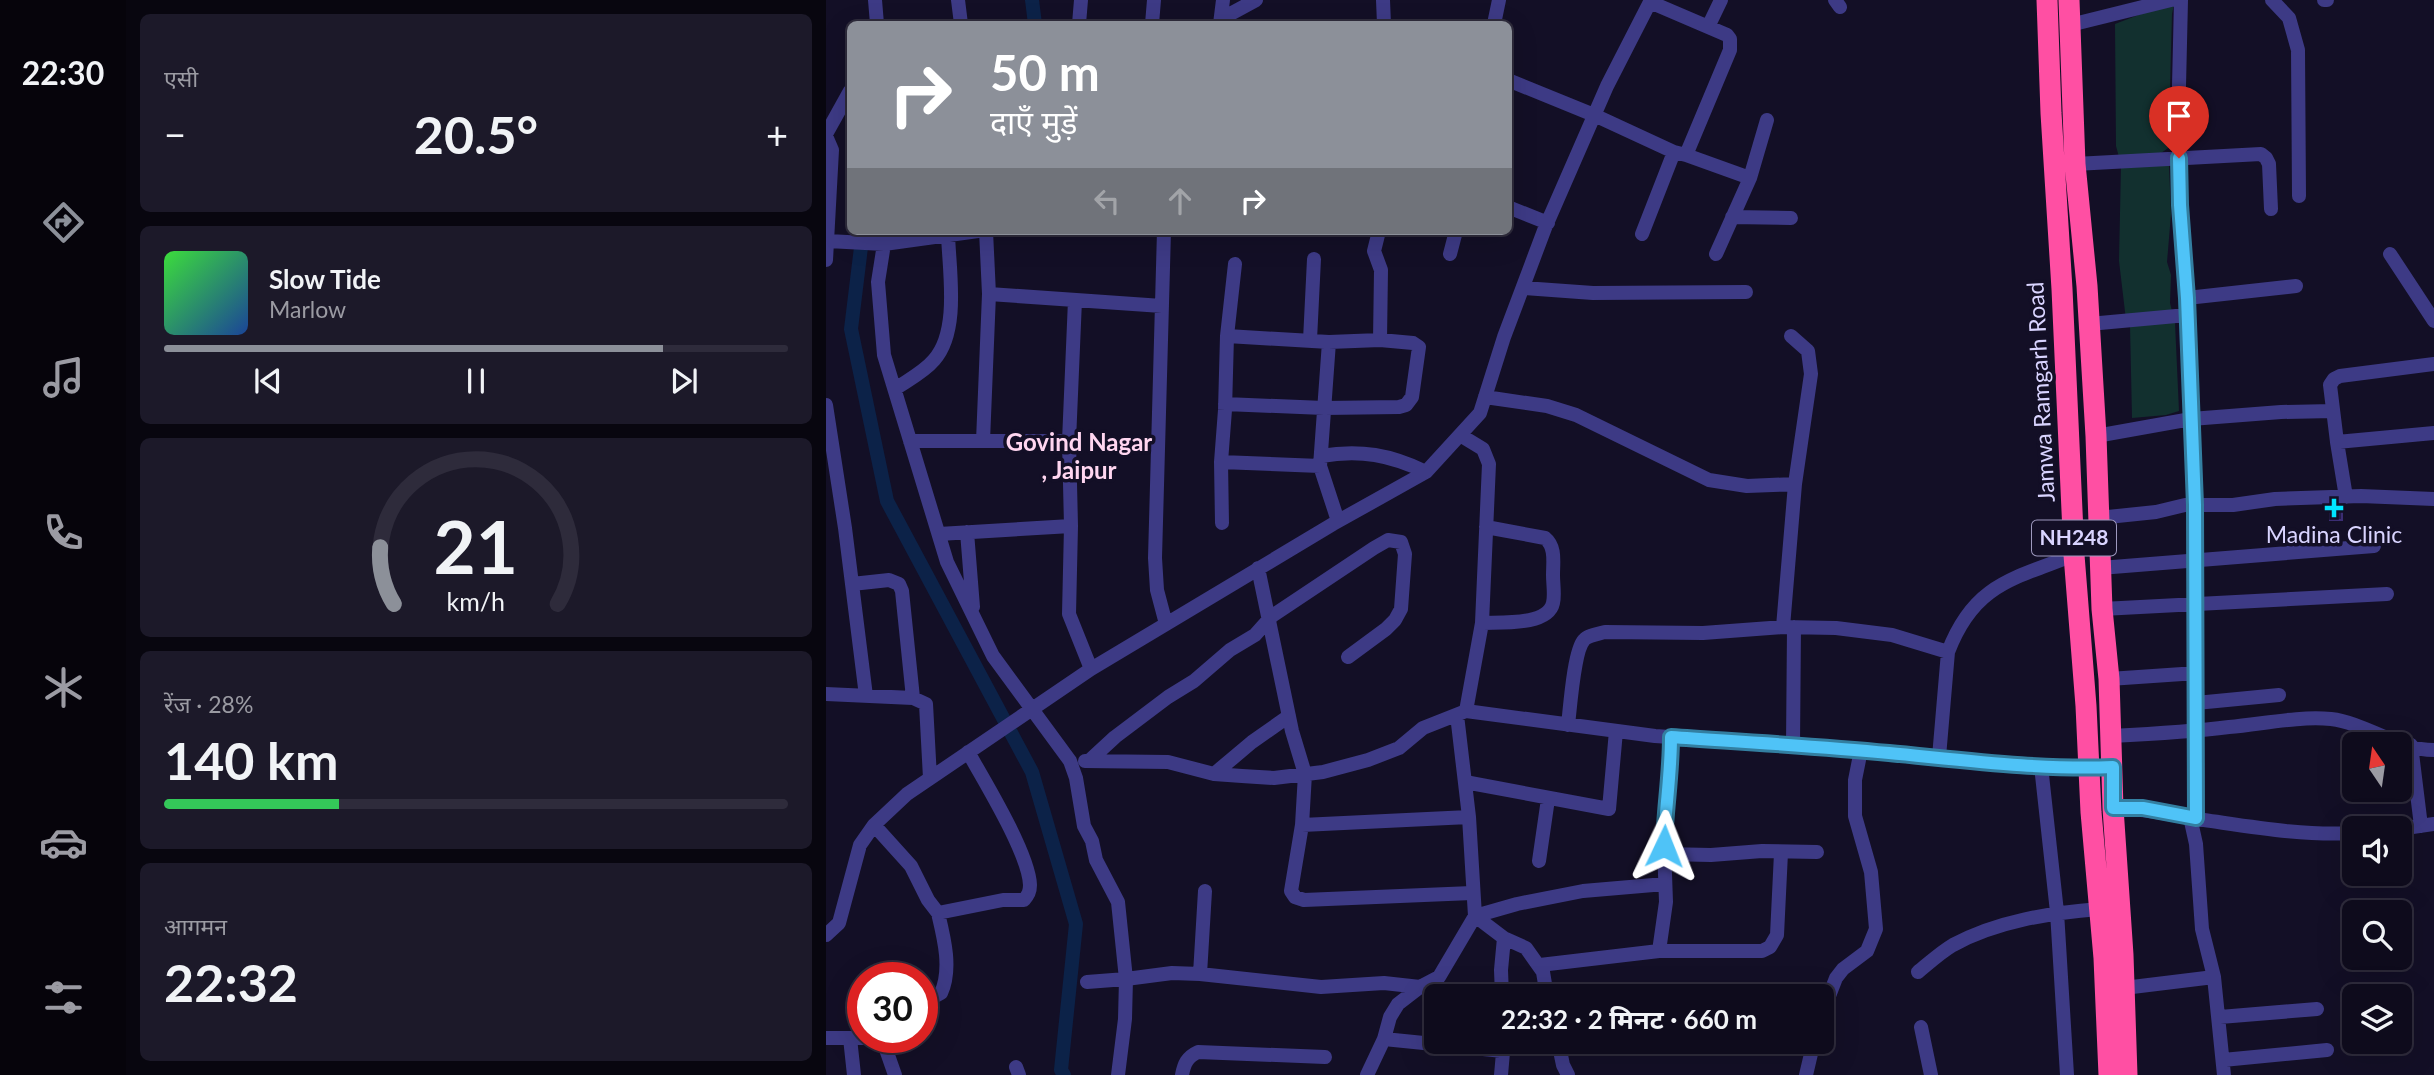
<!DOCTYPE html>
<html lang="hi">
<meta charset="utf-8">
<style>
:root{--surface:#0e0b1c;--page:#1c1929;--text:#f1f3f6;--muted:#9b9ba3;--line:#2e2b3b;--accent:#8c9099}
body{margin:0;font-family:Lato,"Noto Sans Devanagari",sans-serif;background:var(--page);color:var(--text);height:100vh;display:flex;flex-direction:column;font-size:26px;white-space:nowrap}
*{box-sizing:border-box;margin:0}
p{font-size:23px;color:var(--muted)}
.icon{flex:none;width:38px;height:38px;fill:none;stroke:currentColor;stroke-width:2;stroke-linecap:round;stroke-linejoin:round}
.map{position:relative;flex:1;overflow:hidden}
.details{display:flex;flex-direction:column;gap:14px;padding:14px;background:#08060f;width:700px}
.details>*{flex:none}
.guide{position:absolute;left:21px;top:21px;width:665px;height:214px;border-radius:10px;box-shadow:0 7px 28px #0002,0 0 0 2px var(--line);background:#8c9099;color:#fff;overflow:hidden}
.needle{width:46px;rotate:347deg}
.buttons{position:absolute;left:1516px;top:732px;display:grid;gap:14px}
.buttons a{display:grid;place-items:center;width:70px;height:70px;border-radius:10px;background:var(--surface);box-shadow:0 7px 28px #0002,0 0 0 2px var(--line);font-size:35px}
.speed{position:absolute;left:21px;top:962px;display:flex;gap:14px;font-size:35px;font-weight:700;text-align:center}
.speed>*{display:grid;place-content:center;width:91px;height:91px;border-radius:50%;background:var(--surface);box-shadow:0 7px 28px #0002,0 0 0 2px var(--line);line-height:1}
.speed .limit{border:10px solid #d22;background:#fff;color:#111}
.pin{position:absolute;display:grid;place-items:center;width:60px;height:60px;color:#fff;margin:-72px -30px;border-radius:50% 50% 50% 0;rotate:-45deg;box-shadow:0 0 7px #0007}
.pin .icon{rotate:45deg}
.me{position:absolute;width:77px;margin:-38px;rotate:2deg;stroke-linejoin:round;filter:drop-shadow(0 0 5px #0008)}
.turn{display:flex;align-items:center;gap:24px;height:147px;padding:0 28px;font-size:32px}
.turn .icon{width:91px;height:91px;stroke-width:2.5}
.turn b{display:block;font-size:49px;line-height:60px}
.lanes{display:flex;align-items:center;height:66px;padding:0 28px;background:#0003;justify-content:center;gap:35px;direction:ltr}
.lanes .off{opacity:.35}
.big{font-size:52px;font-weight:700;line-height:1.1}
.details .tile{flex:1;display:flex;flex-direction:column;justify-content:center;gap:10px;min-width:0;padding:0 24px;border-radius:10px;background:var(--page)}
.details .dial{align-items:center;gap:0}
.dial svg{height:182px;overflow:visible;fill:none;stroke:var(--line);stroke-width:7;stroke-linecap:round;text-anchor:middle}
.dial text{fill:var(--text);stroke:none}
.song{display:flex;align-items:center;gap:21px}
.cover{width:84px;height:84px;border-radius:10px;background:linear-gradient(135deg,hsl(120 70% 55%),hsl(220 70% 35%))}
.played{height:7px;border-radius:4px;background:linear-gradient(90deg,var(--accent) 80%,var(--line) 80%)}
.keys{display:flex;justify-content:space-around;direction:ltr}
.heat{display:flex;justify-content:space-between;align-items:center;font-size:38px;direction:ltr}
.charge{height:10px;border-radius:5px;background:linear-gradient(90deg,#34c759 28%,var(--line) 0)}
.trip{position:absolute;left:598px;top:984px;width:410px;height:70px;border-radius:10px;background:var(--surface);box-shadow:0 7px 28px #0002,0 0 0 2px var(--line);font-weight:700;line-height:70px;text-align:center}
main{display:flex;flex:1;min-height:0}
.tab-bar{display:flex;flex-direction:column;width:126px;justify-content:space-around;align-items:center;background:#06040b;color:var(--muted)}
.tab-bar .icon{width:49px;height:49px}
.tab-bar .active{color:var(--accent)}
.tab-bar b{font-size:32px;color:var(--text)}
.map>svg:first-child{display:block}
.green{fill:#12302f}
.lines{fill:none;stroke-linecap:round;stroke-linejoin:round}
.canal{stroke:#0c2248;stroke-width:14}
.building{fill:#241b47;stroke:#3b2d73;stroke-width:2}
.minor{stroke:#3d3a85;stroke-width:14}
.highway{stroke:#ff4fa3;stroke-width:21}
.route-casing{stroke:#337fa1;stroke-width:18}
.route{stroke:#4fc3f7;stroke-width:12}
.poi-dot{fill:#00e5ff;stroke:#130f26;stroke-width:2.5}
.labels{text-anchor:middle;stroke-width:7;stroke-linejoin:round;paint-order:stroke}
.shield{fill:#130f26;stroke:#9e99be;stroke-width:2}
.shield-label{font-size:21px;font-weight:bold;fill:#d9d4ff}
.street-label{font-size:23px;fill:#d9d4ff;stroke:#130f26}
.poi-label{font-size:23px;fill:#d9d4ff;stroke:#130f26}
.neighbourhood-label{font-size:24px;font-weight:bold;fill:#ffd6f0;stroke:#130f26}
</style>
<main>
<nav class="tab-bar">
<b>22:30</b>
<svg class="icon active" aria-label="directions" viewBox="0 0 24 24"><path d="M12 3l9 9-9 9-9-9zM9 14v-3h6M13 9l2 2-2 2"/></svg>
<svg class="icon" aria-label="music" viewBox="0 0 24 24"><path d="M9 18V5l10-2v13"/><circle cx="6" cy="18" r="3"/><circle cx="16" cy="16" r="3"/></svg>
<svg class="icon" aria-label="phone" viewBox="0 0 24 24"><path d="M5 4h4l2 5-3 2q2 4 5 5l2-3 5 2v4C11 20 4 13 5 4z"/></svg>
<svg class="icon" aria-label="climate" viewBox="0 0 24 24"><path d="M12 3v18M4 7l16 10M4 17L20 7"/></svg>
<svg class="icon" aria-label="car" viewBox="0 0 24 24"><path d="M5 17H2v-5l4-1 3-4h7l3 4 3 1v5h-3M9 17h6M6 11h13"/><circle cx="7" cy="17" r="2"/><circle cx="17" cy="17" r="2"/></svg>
<svg class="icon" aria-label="filters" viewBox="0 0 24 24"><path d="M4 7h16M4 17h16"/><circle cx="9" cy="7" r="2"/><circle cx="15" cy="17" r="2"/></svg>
</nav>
<section class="details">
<div class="tile"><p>एसी</p>
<div class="heat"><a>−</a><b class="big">20.5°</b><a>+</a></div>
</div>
<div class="tile">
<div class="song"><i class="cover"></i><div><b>Slow Tide</b><p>Marlow</p></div></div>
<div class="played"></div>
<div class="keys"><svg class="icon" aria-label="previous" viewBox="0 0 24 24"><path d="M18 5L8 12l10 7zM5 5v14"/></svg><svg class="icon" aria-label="pause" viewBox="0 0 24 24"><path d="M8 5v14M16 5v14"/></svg><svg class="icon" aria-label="next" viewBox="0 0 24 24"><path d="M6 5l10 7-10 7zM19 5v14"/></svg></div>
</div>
<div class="tile dial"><svg viewBox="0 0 100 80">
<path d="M14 69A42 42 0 1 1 86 69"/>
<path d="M14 69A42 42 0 0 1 8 44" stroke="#8c9099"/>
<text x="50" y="56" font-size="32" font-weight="700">21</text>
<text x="50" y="72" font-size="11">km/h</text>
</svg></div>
<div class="tile"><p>रेंज · 28%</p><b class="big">140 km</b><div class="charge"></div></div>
<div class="tile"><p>आगमन</p><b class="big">22:32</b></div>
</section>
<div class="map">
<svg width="1608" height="1075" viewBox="0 0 1608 1075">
<rect width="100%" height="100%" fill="#130f26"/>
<path class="green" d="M1341,4H1348L1346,14L1344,89L1348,144L1335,153L1293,157L1290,146L1289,24Z
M1332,164L1343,166L1345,214L1341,262L1345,275L1344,303L1349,323L1353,411L1340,415L1306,418L1304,325L1300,320L1293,261L1295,165Z"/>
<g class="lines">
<path class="canal" d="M206,0L209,24
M37,231L25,329L61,501L206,772L250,924L235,1070L238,1075"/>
</g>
<path class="building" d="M1516,506V520H1504V507Z"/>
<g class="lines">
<path class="minor" d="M49,0L51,24
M132,0L135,24
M557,0L558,24
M1009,0L1014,7
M1355,0L1353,86L1354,205L1361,298L1369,505L1370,818
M1446,0L1463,18L1472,50L1473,196
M1498,0H1501
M395,19L430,0
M253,24L255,0
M326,24L328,0
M394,24L397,0
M668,24L673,0
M1244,25L1345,0
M882,27L895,0
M682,80L768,115L848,152L860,155L904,50V39L901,35L824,2
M0,134L24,91
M0,136L6,150L0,260
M860,155L924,178
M1249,164L1435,154L1440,158L1443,164L1445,209
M682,207L722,223
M906,217L965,218
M152,231L58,244L52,282L58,355L121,562L167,656L244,761L250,778L258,826L266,841L270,860L292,902L300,979L261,982
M160,231L163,294
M338,231L329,558L331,590L340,624
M816,234L848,152
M2,241L58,244
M624,254L630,231
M890,254L924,178L941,120
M1564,254L1608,321
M697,288L767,293L920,292
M1361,298L1470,286
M1263,324L1361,315
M401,336L503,342L554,340L555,270L548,251L553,231
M484,340L488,259
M1608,364L1514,376L1508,379L1504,385L1511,442L1608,433
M69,389C82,380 98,372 108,360C134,331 123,270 122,234
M659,397L721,406L750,415L883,480L921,486L969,484
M399,404L498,408L573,407L580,405L586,397L593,347L587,343L554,340
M0,405L19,528L40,696
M634,435L657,449L663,464L656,623L640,711L829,736L1005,748L1186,764L1272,768
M1270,436L1365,419L1455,412L1507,411
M84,441H243L249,300
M157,441L163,294L336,306
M1511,442L1520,497
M495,456C534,449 565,455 600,472
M395,462L494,466L512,521
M494,466L503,342
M1272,518L1330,512L1359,505H1407L1449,499L1535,496L1608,499
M396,523L395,462L399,410L401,336L409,264
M245,526L243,614L265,669
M141,532L147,607
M113,534L245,526L243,441
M432,568L466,731L479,774L476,825L465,891L469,897L478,900L646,893
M1274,568L1548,546
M26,584L63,580L73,584L76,591L87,698
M1276,609L1561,594
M656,623C674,622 722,626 727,603C729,595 727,584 727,575C727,562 730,547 719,538L660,527
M957,627L969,484L985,374L982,351L965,336
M1122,652C1148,584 1187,579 1248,555
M1283,679L1371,673
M0,694L87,698L100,704L104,778
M1370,703L1453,695
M631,715L643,817L649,916L691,904L757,891L839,884
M742,725C744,709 748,650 758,640C762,635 772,634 779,632L877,633L957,627L1010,628L1066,635L1122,652L1113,757
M1285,736C1325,734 1364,732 1403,727C1437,724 1472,716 1505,719C1540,723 1572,750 1608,750
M845,737V772L839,811L838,846L840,902L833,951H936L944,947L951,935L955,853
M967,745L968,627
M1585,745L1595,826
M259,761L342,762L388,774L416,776L448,778L497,772L542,760L573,748L597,728L640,711
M263,761L289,737L342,697L368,681L404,650L429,635L446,616L548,548L562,540L575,542L579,554L575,609L569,620L560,629L522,657
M1215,766L1231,912L1241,1075
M388,774L426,742L463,716
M639,782L783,809L790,731
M1287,808C1322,808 1345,816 1378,820C1427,827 1478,836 1528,833
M1364,817L1370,844L1376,929L1388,977L1398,1075
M48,825L85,866L102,900L112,913L177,900H198C202,895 204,892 204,885C203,854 159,782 142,752
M476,825L643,817
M1573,829L1608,824
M838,854L885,855L936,851L991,852
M713,861L722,799
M0,935L13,923L34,845L48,825L81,794L265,669L507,524L600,472L654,413L678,337L719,228L781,86L825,0
M714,965L833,951
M1092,972C1103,963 1115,952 1127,945C1171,921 1224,913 1273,909
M374,974L379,891
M1298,988L1388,977
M676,996L675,970L678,938
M96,998H106L115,993C126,969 118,938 112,913
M996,1014L1010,978L1017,969L1041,951L1050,929L1045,872L1029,816V780L1035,750
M1394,1017L1491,1009
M1095,1027L1105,1075
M0,1038H56
M24,1038L28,1075
M56,1038L69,1075
M558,1039L677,1051
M732,1041L737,1065L742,1075
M1397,1060L1501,1050
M190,1067L193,1075
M292,1075L299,1019L300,979L346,973L374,974L495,987L558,983L594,987L613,977L649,916L678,938L700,948L717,972L721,996
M356,1075C358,1064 361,1057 372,1052L499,1057
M541,1075L558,1039L564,1017L572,1004L594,987
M675,1075L678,1041
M980,1075L988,1041"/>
<path class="highway" d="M1221,0L1225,113L1236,289L1248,555L1260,706L1265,812L1278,958L1283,1075
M1243,0L1249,164L1261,286L1270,436L1276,609L1283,679L1287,808L1297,955L1301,1075"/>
</g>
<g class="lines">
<g class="route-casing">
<path id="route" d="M838,846C839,809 845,775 845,737C918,742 990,746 1063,753C1137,760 1213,770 1287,767V808H1317L1370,818L1369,505L1361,298L1354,205L1353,158"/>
</g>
<use href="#route" class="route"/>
</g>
<path class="poi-dot" d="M1504.5 497.5h7v7h7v7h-7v7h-7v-7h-7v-7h7z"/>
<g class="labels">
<rect class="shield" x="1206" y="520.5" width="84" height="35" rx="5"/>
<g class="shield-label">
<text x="1248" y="545">NH248</text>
</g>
<g class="street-label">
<text transform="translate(1215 392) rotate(-93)" y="8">Jamwa Ramgarh Road</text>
</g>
<g class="poi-label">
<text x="1508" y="543">Madina Clinic</text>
</g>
<g class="neighbourhood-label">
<text x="253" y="451">Govind Nagar<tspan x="253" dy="28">, Jaipur</tspan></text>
</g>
</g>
</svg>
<div class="buttons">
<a><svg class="needle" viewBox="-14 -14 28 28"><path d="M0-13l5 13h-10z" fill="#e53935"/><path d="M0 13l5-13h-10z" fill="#9b9ba3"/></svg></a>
<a><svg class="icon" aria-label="sound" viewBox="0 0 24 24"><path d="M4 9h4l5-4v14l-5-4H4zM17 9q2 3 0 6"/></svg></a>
<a><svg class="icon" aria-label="search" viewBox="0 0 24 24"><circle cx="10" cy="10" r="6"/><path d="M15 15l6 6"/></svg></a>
<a><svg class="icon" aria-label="layers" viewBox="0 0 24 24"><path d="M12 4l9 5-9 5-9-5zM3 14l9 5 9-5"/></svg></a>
</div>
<div class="speed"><div class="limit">30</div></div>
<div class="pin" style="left:1353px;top:158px;background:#d93025"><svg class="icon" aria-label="arrive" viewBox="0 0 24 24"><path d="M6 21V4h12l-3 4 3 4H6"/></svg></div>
<svg class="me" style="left:838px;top:846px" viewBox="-20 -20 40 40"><path d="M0-17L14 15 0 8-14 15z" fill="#4fc3f7" stroke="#fff" stroke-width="4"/></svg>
<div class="trip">22:32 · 2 मिनट · 660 m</div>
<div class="guide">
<div class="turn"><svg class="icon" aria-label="right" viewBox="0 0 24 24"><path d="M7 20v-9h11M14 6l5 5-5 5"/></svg><div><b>50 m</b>दाएँ मुड़ें</div></div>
<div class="lanes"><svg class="icon off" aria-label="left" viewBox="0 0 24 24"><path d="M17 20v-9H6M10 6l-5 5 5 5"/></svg><svg class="icon off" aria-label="ahead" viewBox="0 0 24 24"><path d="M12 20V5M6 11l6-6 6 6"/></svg><svg class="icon" aria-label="right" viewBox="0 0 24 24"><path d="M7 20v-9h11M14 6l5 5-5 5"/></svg></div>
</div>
</div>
</main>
